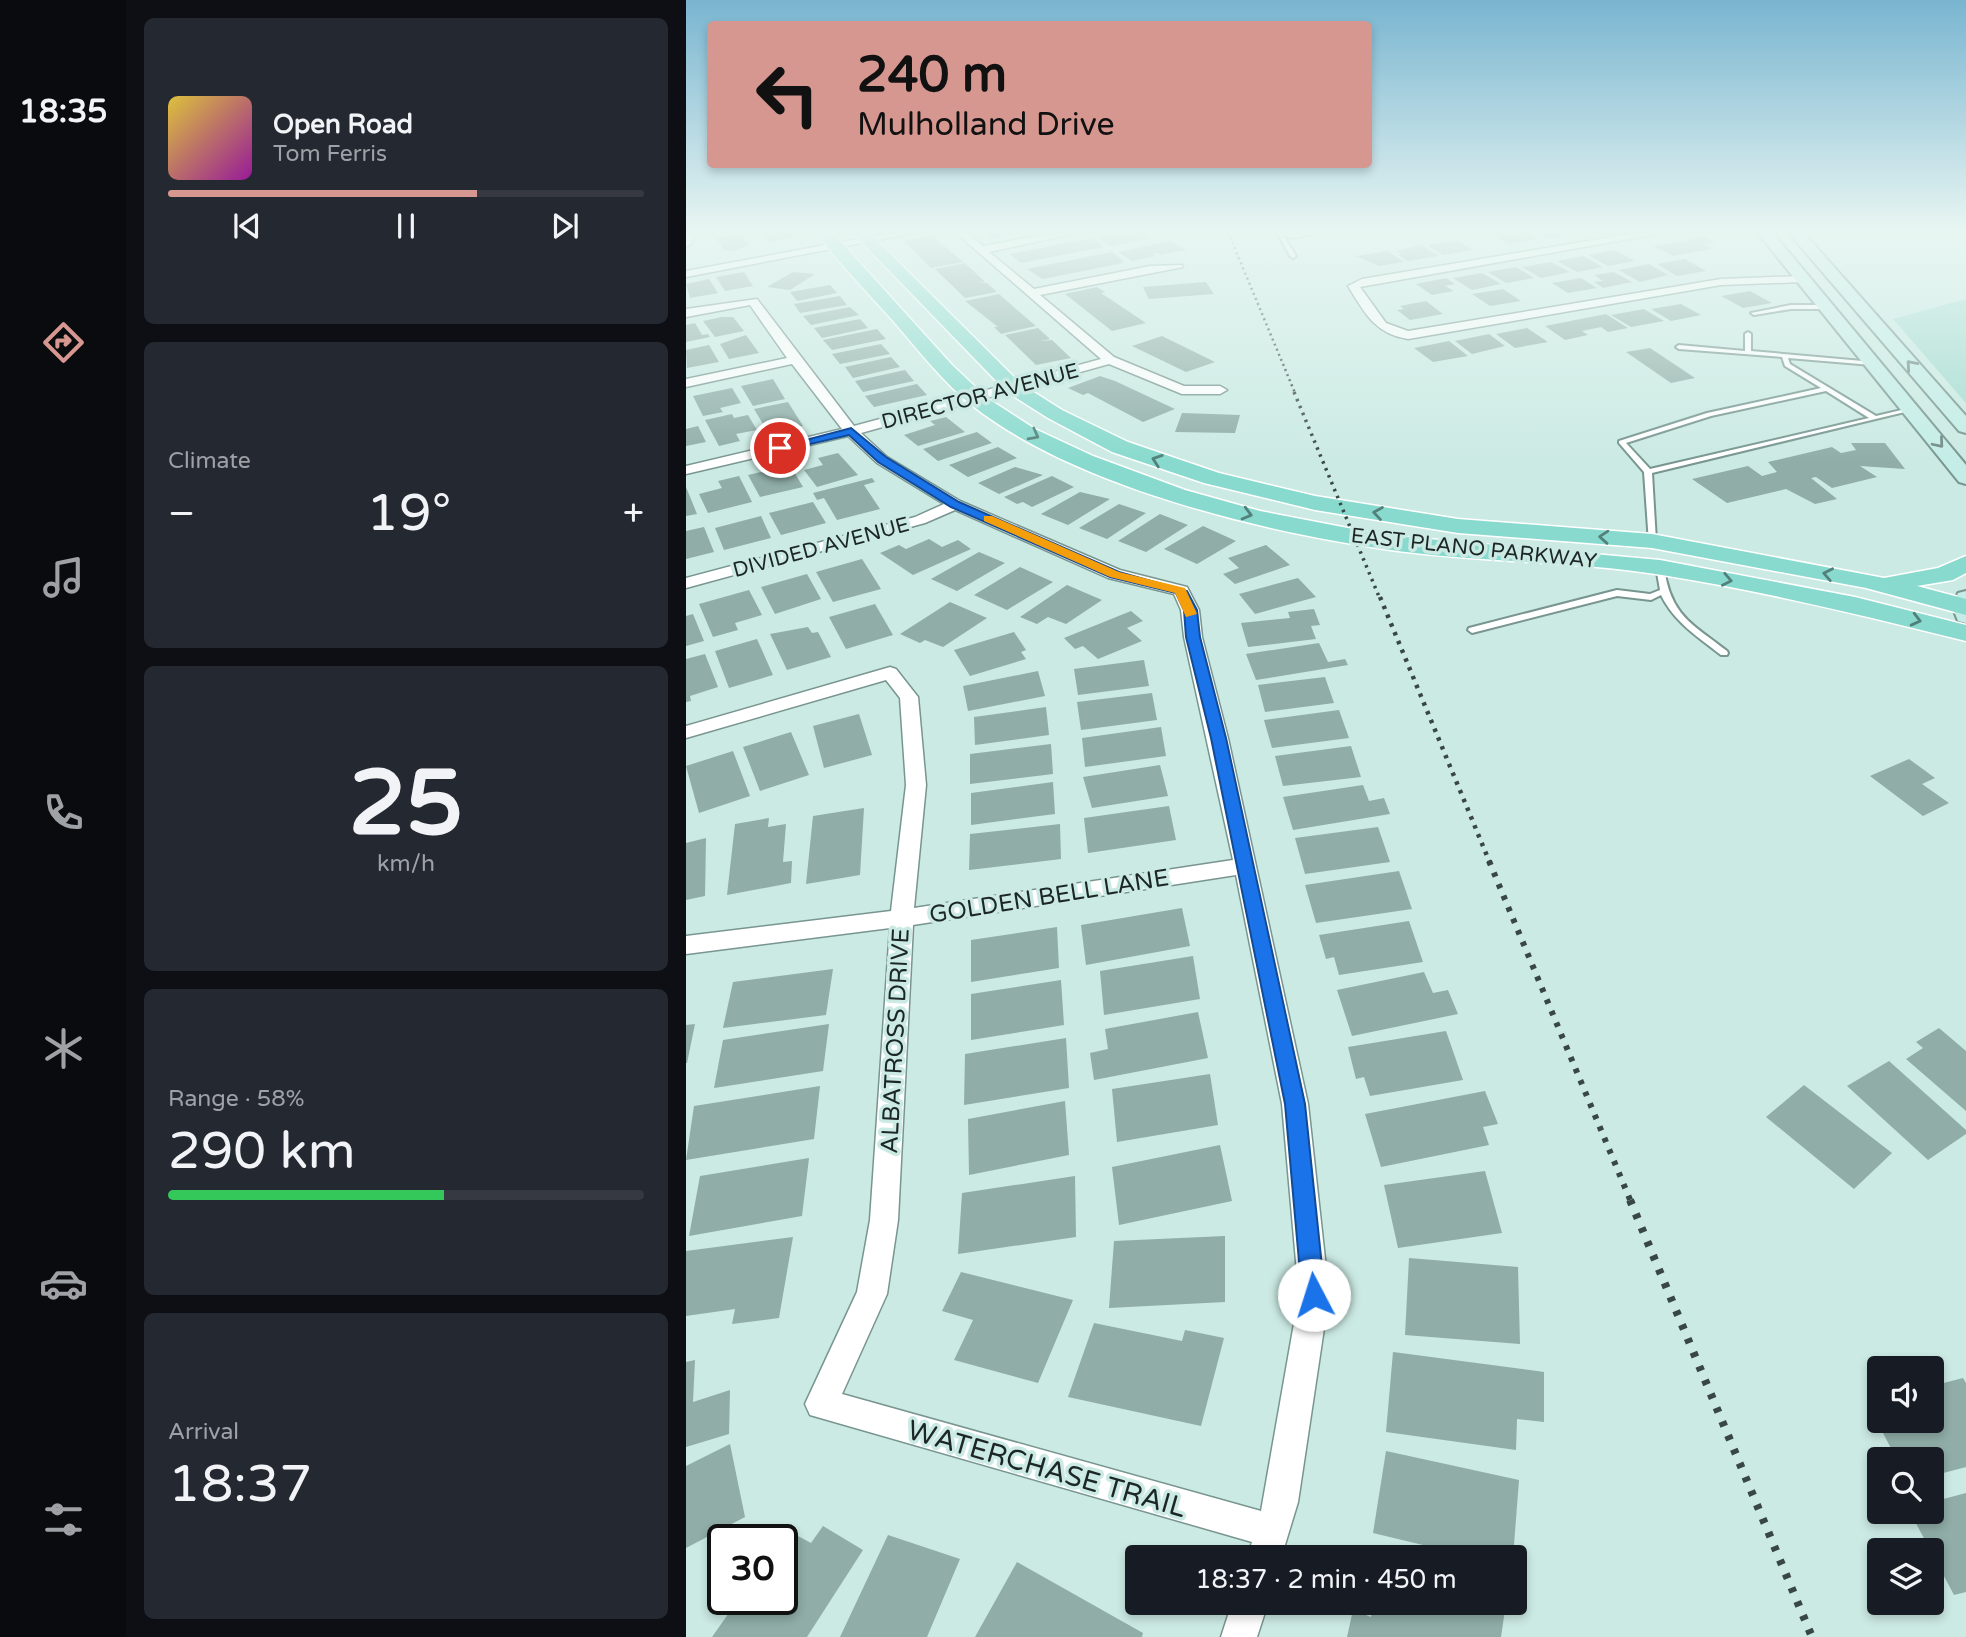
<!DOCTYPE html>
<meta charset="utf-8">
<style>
:root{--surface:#171b24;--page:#242831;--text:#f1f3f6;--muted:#9ea1a6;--line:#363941;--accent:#d5978f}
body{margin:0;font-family:"Varela Round",sans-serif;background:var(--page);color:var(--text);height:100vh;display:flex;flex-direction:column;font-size:26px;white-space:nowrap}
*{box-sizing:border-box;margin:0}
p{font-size:23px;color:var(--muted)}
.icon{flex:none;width:38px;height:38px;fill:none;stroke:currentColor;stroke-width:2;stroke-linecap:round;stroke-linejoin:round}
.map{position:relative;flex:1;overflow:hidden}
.details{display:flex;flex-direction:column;gap:18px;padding:18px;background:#0d0f14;width:560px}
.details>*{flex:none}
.banner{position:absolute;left:21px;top:21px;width:665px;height:147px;border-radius:7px;box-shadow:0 4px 10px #0003;background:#d5978f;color:#111;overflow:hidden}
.fabs{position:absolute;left:1181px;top:1356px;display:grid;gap:14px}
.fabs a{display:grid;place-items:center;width:77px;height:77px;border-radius:7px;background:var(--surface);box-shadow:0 4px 10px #0003;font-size:35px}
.speed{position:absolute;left:21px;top:1524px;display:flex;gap:14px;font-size:35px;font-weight:700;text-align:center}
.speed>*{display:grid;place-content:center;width:91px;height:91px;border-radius:50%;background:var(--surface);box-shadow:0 4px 10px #0003;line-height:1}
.speed .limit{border:4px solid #111;border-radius:10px;background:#fff;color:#111}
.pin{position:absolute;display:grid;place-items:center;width:60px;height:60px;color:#fff;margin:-30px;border:4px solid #fff;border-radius:50%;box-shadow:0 2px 7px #0007}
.me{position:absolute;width:77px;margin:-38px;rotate:355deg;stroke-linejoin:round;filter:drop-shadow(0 0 5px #0008)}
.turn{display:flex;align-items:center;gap:24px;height:147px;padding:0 35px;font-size:32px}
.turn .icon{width:91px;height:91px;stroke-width:2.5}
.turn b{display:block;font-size:49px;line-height:60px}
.big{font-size:52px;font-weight:600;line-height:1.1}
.details .card{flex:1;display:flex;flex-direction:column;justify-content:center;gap:10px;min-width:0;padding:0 24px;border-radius:10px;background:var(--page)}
.details .dial{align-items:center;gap:0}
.dial b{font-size:91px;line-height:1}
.song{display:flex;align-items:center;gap:21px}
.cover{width:84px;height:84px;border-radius:10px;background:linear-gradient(135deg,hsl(50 70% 55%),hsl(300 70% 35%))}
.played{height:7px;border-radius:4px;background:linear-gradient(90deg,var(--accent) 65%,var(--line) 65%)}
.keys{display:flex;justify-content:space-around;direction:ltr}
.heat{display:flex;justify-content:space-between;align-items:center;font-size:38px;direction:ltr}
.charge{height:10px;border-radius:5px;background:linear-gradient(90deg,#34c759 58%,var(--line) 0)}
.trip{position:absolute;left:439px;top:1545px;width:402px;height:70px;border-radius:7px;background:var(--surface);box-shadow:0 4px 10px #0003;font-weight:600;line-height:70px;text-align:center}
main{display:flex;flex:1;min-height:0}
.tab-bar{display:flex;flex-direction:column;width:126px;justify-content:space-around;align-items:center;background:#090b0e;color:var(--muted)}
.tab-bar .icon{width:49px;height:49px}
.tab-bar .on{color:var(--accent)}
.tab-bar b{font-size:32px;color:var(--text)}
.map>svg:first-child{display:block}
.green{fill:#a5dcd1}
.building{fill:#90ada7}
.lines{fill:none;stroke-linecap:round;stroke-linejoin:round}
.lane-casing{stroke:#78958f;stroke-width:4}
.street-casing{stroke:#78958f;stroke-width:3}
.secondary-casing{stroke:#78958f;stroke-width:4}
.primary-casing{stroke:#fff;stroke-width:3}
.lane{fill:#fff;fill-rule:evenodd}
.street{fill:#fff;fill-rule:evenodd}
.secondary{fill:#c4ede7;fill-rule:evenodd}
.primary{fill:#89dace;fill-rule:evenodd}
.rail-far4{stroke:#394744;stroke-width:2.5;stroke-dasharray:2 3.5;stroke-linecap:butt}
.rail-far3{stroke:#394744;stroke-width:3.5;stroke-dasharray:2.5 5;stroke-linecap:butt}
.rail-far2{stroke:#394744;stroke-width:4.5;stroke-dasharray:3.5 6;stroke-linecap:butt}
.rail-far1{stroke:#394744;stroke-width:6;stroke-dasharray:4.5 8;stroke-linecap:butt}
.rail{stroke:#394744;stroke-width:8;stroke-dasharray:5 10;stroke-linecap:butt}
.oneway{stroke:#708a86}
.oneway2{stroke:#52807a}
.route{fill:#1a73e8;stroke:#114b97;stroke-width:2}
.slow{fill:#f59e0b}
.labels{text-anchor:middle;stroke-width:7;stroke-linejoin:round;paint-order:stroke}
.far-street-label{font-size:21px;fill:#1c2725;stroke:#cbeae3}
.street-label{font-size:24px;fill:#1c2725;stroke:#cbeae3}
.near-street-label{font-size:28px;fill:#1c2725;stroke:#cbeae3}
</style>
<main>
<nav class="tab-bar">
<b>18:35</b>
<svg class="icon on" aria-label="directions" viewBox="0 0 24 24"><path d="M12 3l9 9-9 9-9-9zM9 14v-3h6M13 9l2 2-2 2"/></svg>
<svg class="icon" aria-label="music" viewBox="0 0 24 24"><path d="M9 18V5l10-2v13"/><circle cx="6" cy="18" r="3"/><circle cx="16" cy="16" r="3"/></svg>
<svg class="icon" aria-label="phone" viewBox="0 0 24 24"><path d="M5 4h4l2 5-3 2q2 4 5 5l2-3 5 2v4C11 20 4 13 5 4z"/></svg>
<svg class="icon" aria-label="climate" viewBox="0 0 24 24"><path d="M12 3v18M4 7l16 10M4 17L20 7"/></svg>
<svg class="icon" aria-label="car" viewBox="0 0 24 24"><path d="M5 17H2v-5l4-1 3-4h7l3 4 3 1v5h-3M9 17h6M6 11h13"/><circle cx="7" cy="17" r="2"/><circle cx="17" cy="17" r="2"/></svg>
<svg class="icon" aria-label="filters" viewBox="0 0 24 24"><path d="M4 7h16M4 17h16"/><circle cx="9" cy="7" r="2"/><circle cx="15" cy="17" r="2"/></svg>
</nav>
<section class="details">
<div class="card">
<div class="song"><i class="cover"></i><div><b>Open Road</b><p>Tom Ferris</p></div></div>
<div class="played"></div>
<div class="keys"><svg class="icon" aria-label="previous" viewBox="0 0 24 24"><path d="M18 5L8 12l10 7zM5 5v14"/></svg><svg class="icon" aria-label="pause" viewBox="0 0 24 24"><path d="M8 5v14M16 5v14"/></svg><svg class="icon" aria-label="next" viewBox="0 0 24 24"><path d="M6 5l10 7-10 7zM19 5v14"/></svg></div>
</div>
<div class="card"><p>Climate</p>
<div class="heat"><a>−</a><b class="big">19°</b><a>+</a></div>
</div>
<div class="card dial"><b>25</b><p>km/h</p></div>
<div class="card"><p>Range · 58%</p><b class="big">290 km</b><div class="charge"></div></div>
<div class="card"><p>Arrival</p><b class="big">18:37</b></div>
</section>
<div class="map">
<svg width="1280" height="1637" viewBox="0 0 1280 1637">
<rect width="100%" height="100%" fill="#cbeae3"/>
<path class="green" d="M1280,299V403L1207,319Z"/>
<path class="building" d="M75,232H104L108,237L82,242Z
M297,232H331V234L305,239Z
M436,232H455L464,238L424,246L411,237Z
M814,232H842L851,240L823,244L807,235Z
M852,232H882L886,235L863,239Z
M55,234L64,245L46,251L38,250L30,238Z
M247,235L256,244L248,245H257L277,262L245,268L218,241Z
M1018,237L1030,242L1017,244L1026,249L987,256L967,246Z
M406,238L418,247L335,263L323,254Z
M771,240L787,250L757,255L741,245Z
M485,241L500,250L475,255L471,253L466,254L470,256L446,261L432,252Z
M736,245L752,256L722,261L712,255L716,254L711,251Z
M929,250L949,261L922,266L902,255Z
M701,251L718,262L693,266L670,256Z
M426,252L438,261H435L437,263L357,279L341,269Z
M897,256L917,267L891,272L871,261Z
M999,259L1020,271L991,276L971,264Z
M865,262L884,272L855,278L836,267Z
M279,263L299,282L291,283H301L311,292L279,298L249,269Z
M963,264L982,275L954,282L933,270Z
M830,267L848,278L820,283L802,272Z
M58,272L67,286L39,291L30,277Z
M107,272L129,274L104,290L81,287Z
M928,272L946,282L917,288L908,282L917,281L908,275Z
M796,273L815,284L786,290L767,278Z
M760,278L769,284L759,286L768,291L746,295L730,284Z
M895,278L911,288L882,293L866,283Z
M23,279L32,293L4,298L0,284Z
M520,282L528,294L463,299L457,287Z
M144,285L151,293L111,301L104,292Z
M411,287L419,292L415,293L460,323L426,331L379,294Z
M817,289L835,301L804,306L786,294Z
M1064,291L1086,303L1057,308L1035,296Z
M313,294L337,315L350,326L315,334L308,327H312L279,301Z
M154,296L161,305L114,313L108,304Z
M740,301L757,314L724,320L711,310L718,309L714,306Z
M995,304L1015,315L985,321L965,309Z
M164,307L173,315L125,325L117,316Z
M958,309L978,321L945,327L925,315Z
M920,314L942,328L922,332L915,327L896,331L902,335L879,340L859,326Z
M36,317H47L58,331L29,337L17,321Z
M174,319L182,328L136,338L128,328Z
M9,323L16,335L22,334L24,337L0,342V325Z
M352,328L364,339L354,341L366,340L385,358L350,365L319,335Z
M841,328L862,342L829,348L810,334Z
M191,329L200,339L146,350L137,340Z
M803,334L819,346L786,354L769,341Z
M60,335L73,353L43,359L34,344Z
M476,336L529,362L500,372L446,346Z
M763,341L782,356L747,362L728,348Z
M195,344L204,354L154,364L146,354Z
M23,345L33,362L1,368L0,350Z
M964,348L1009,378L985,383L940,352Z
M205,357L214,367L167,378L159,367Z
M219,370L228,381L177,392L169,381Z
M414,376L429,381L489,409L457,422L402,393L397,395L382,388Z
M87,379L99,399L67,406L55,386Z
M231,384L241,395L188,407L179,396Z
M46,388L55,403L34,408L37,412L17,416L7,396Z
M102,402L117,426L83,434L68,409Z
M496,413L554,415L549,433L489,432Z
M46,414L48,418L62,415L71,430L50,434L54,441L33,446L19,420Z
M260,417L279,432L232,446L218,435L249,425L244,421Z
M12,426L20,442L0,446V429Z
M291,432L306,443L252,461L237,449Z
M1165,443H1199L1219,469L1174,466L1191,477L1146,488L1130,477L1125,478L1151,499L1129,504L1100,489L1041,503L1006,479L1062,466L1076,476L1091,472L1082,462L1146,447L1155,453L1170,450Z
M312,447L331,458L282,477L263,465Z
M152,453L172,475L131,487L118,470L137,465L132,458Z
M104,465L117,487L74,497L62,475Z
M329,467L357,475L313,494L292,483Z
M53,476L66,502L22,513L13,494L36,488L32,481Z
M366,476L388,487L346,507L337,502L331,504L318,497Z
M186,478L189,482L178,485L194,509L151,520L138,498L131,500L127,493Z
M0,487L11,514L0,516Z
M394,492L424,499L382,525L355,514Z
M127,502L140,523L95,535L83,513Z
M433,504L460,513L421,539L393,528Z
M474,514L502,525L460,552L432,541Z
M75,516L85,538L38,550L29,528Z
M517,526L550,541L511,564L478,549Z
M18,527L28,552L0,559V531Z
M243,539L256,547L272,540L285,549L227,575L194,553L213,545L220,549Z
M580,545L604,565L549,584L537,574L553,568L542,558Z
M293,552L319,563L271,591L245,579Z
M176,559L195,589L147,602L130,572Z
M334,567L367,582L321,610L288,595Z
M121,574L135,599L89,614L75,587Z
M612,578L630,597L569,614L553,594Z
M381,585L416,600L380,624L362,617L351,624L334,617Z
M63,590L76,615L49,623L52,630L27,637L13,604Z
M264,602L301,618L257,647L239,640L234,643L214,634Z
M189,604L207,635L160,649L143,617Z
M628,609L634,625L625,626L630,639L562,647L555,623L604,618L602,612Z
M445,611L457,621L441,628L456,641L412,659L397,646L389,649L378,638Z
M7,614L18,641L0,646V616Z
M122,627L126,633L132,632L145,657L101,670L84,634Z
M328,632L340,650L335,652L340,659L284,676L268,650Z
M71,639L87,675L43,688L29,651Z
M633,643L642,662L659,659L662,665L570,680L560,654Z
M19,654L32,687L4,696L5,701L0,702V659Z
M458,660L463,686L392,695L388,669Z
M352,671L359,696L282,711L277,686Z
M639,677L648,703L579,712L572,685Z
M466,693L471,720L395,730L391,702Z
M360,707L363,735L289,745L288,717Z
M653,710L663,738L586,748L578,720Z
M173,714L186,755L138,768L127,726Z
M475,727L480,756L399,767L396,738Z
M105,732L123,775L74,791L57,747Z
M365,744L367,774L284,784V754Z
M665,746L675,777L597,786L589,756Z
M47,751L64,796L13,813L0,766Z
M1223,759L1249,778L1236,784L1263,803L1237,816L1184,776Z
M474,765L482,796L406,808L397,777Z
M367,782L369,814L285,825V793Z
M677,785L683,801L698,798L704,814L607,830L597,797Z
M483,806L490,840L402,853L398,818Z
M178,808L174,875L120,884L127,816Z
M83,818L82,827L100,824L97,862L106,861L105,883L41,895L49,824Z
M374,824L375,859L283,870L284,834Z
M692,827L704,862L619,874L609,838Z
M20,838L19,896L0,900V843Z
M713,871L726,909L630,923L619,885Z
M496,908L504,946L400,965L395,925Z
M723,921L737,962L653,975L648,957L640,959L633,935Z
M371,927L373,968L285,982V940Z
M507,956L514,999L418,1015L414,971Z
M147,969L140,1015L37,1028L47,982Z
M738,972L747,993L762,990L772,1014L666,1036L651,990Z
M375,980L378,1025L285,1040V994Z
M512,1012L522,1058L408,1080L404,1053L422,1049L419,1029Z
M9,1024L1,1063H0V1025Z
M143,1024L137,1071L28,1088L37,1040Z
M1253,1028L1280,1051V1111L1220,1059L1237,1048L1230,1042Z
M760,1031L777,1080L684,1096L678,1077L670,1079L662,1047Z
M380,1038L383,1088L278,1105L279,1054Z
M1203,1061L1280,1130V1134L1242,1160L1161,1086Z
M524,1074L532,1125L431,1142L426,1089Z
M1118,1085L1206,1153L1168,1189L1080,1117Z
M134,1086L128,1139L0,1160L8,1106Z
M799,1091L812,1124L797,1127L803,1145L695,1167L679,1114Z
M379,1101L383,1155L283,1175L282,1119Z
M534,1145L546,1201L433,1225L426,1167Z
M123,1158L116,1216L3,1236L14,1176Z
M799,1171L816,1233L712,1248L698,1185Z
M389,1176L390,1237L272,1254L276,1193Z
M539,1236V1302L423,1308L428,1241Z
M107,1237L93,1318L46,1324L49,1309L0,1316V1251Z
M723,1258L832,1267L834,1344L719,1335Z
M275,1272L387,1300L352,1383L268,1360L287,1320L256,1311Z
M408,1323L496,1341L499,1330L538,1338L515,1426L382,1397Z
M707,1352L858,1372V1422L831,1419L830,1450L700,1432Z
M9,1360L7,1402L44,1390L43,1434L0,1447V1362Z
M1277,1378L1280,1383V1467L1246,1476V1460H1211L1181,1402L1194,1399V1421H1246V1386Z
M44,1444L59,1517L0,1548V1466Z
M700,1451L833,1480L827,1558H791L687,1533Z
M1280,1493V1592L1268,1595L1224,1512H1246V1502Z
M137,1526L177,1550L121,1637H26L52,1600H96V1540H93L101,1530L125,1543Z
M202,1535L274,1559L241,1637H154Z
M331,1562L457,1633L456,1637H289Z
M688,1603H820L815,1637H661L667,1610L685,1617Z"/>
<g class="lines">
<g class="lane-casing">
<path id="lane" d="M591,232L607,234L635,232L607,238L597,235L610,256L607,258L604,256Z
M1105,305H1139L1142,307L1139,309H1105L1068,315L1065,313Z
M1062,332L1065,334V351L1188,362V364L1186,365L1102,358L1104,364L1190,416L1224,408L1227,410L966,473L970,541L966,543H963L958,472L933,443V441L1021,413L1135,388L1099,366L1096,357L993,349L990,347L993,345L1059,351V334ZM1140,391L1183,418L964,469L940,443L1025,416Z
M971,565H977L978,567C984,615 1006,624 1041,651L1042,653L1041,655H1035C1012,637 988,622 975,595L965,600L931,596L786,633L782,630L783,628L931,590L964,594L974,590L970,567Z"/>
</g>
<g class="street-casing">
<path id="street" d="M0,232H9L5,244L0,247Z
M209,232H233L0,277V271Z
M269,232H281L297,246L372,232H396L303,252L348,289L464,266L496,265L497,267L354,295L428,357L498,386H534L541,390L534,394H496L423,364L175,433L201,457L274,501L434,570L501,587L513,610L516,637L542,738L622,1104L643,1295L612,1502L595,1558H561L566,1542L124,1415L119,1404L171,1292L184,1220L204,928L0,954V936L205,911L220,785L214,698L200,680L0,738V726L204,667L210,669L232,697L240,785L228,908L547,860L498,637L495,610L488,594L422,578L269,510L239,523L0,588V578L229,517L258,504L191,463L162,436L0,474V466L156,429L106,364L0,387V379L101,358L64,305L0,317V309L71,299L168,426L415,359ZM550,875L596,1104L613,1295L575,1511L156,1394L201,1294L212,1220L227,925Z
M956,232H982L674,287L700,323L722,331L1035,279L1116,276L1122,279L1116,282L1035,285L722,339C689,334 678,312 662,286L676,279Z
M546,1603H582L571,1637H535Z"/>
</g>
<g class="secondary-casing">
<path id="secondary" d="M1071,232H1086L1280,465V484L1273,482Z
M1102,232H1117L1280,416V433L1273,431Z
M1280,591V623L1272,621L1266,606L1272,593Z"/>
</g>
<g class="primary-casing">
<path id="primary" d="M130,232H146L266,365L301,398L349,429L407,456L499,490L574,511L698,535L974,560L1169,597L1280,625V641C1179,616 1078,591 976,575C884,560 790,563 698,549C573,531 387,485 287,406C258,383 234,352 209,323C182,293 154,264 130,232Z
M166,232H182L335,384L376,410L442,442L533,473L629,496L772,519L966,534L1198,578L1252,568L1280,556V573L1267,580L1231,586L1280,599V615L1180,588L966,548L772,533L629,510L518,483L426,452L362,418L321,392Z"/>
</g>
<use href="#lane" class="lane"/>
<use href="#street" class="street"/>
<use href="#secondary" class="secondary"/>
<use href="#primary" class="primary"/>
<path class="rail-far4" d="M542,232L609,393"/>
<path class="rail-far3" d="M608,392L694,599"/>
<path class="rail-far2" d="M694,597L804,863"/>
<path class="rail-far1" d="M803,861L945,1202"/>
<path class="rail" d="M944,1200L1126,1637"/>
</g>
<defs><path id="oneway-chevron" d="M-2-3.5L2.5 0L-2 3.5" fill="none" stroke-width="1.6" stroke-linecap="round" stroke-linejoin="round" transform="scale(1.75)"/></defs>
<g class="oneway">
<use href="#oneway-chevron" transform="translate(1225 365) rotate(-131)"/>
<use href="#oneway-chevron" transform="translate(1253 443) rotate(50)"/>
</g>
<g class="oneway2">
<use href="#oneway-chevron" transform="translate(348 435) rotate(28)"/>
<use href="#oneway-chevron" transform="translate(471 460) rotate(-161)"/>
<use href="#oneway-chevron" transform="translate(692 513) rotate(-171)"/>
<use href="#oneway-chevron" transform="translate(561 514) rotate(15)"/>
<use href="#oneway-chevron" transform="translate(918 537) rotate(-176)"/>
<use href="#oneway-chevron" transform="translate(1142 574) rotate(-169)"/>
<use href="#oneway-chevron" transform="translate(1041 580) rotate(11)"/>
<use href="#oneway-chevron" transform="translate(1230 620) rotate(14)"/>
</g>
<linearGradient id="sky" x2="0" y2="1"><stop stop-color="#79b5d0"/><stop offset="0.5" stop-color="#e8f6f2"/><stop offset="1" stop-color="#e8f6f2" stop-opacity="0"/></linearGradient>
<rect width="1280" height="462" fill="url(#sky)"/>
<path class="route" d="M165,428L200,457L273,502L433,572L501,591L511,610L514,637L540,738L619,1104L639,1295L636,1303L628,1306L620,1303L616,1295L599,1104L525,738L500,637L498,610L490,593L424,577L265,507L192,462L163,435L94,451L89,448Z"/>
<path class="slow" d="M298,516H306L433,572L499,588L511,614L500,617L489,593L424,577L298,521Z"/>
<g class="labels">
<g class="far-street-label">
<text transform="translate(294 396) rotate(-15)" y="7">DIRECTOR AVENUE</text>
<text transform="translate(135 547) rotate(-15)" y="7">DIVIDED AVENUE</text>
<text transform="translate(788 548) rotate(6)" y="7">EAST PLANO PARKWAY</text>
</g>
<g class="street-label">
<text transform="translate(363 896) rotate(-9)" y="8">GOLDEN BELL LANE</text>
<text transform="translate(209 1041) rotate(-87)" y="8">ALBATROSS DRIVE</text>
</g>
<g class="near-street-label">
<text transform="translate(361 1468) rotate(16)" y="10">WATERCHASE TRAIL</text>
</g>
</g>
</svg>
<div class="fabs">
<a><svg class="icon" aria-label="sound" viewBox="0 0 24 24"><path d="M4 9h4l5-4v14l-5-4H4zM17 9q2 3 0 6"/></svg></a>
<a><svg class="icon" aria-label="search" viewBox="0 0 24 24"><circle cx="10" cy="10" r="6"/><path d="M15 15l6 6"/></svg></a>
<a><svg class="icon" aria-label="layers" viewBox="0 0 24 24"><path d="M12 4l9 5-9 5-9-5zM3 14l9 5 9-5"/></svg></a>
</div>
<div class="speed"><div class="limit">30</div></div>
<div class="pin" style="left:94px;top:448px;background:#d93025"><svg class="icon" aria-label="arrive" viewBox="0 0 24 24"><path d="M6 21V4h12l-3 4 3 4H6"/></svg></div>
<svg class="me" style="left:628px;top:1295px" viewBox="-20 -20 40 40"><circle r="19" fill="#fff"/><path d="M0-13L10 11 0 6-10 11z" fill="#1a73e8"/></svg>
<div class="trip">18:37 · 2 min · 450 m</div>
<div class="banner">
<div class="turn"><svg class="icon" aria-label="left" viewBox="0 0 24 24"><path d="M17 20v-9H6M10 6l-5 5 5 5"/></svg><div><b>240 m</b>Mulholland Drive</div></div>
</div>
</div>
</main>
